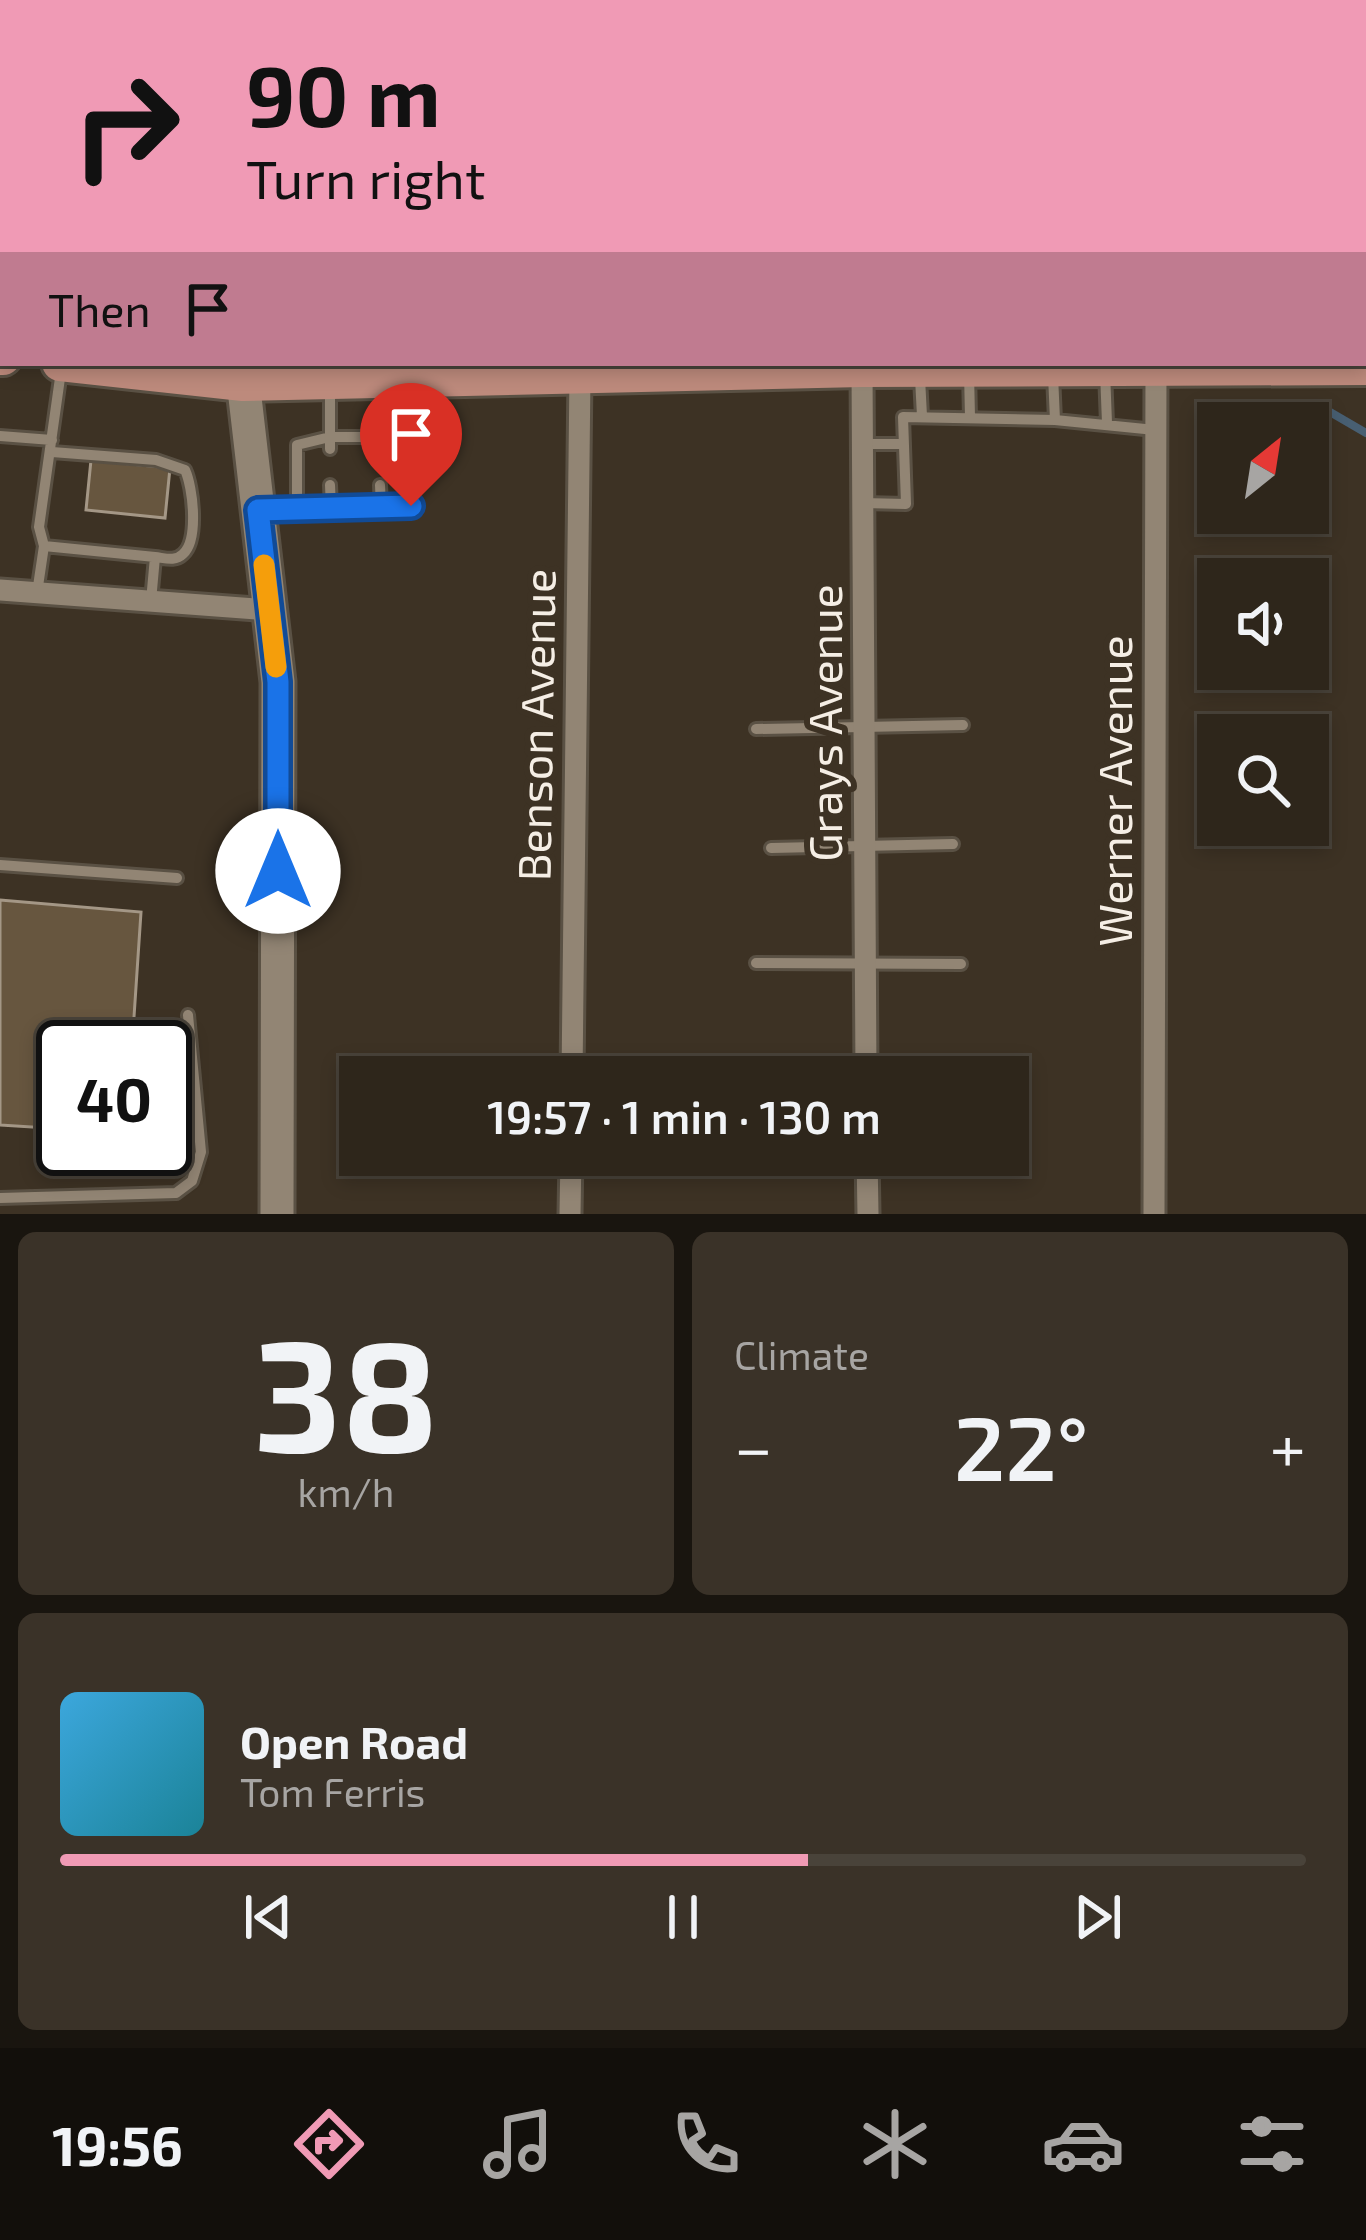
<!DOCTYPE html>
<meta charset="utf-8">
<style>
:root{--surface:#2e261b;--page:#3a3228;--text:#f1f3f6;--muted:#a7a5a3;--line:#49433a;--accent:#f09ab5}
body{margin:0;font-family:"Exo 2",sans-serif;background:var(--page);color:var(--text);height:100vh;display:flex;flex-direction:column;font-size:45px;white-space:nowrap}
*{box-sizing:border-box;margin:0}
p{font-size:39px;color:var(--muted)}
.icon{flex:none;width:66px;height:66px;fill:none;stroke:currentColor;stroke-width:2;stroke-linecap:round;stroke-linejoin:round}
.map{position:relative;height:1214px;overflow:hidden}
.drawer{display:flex;flex-direction:column;gap:18px;padding:18px;background:#19150f;flex:1}
.drawer>*{flex:none}
.hud{position:absolute;left:0px;top:0px;width:1368px;height:366px;box-shadow:0 6px 18px #0003,0 0 0 3px var(--line);background:#f09ab5;color:#111;overflow:hidden}
.needle{width:78px;rotate:30deg}
.controls{position:absolute;left:1197px;top:402px;display:grid;gap:24px}
.controls a{display:grid;place-items:center;width:132px;height:132px;border-radius:0px;background:var(--surface);box-shadow:0 6px 18px #0003,0 0 0 3px var(--line);font-size:60px}
.speed{position:absolute;left:36px;top:1020px;display:flex;gap:24px;font-size:60px;font-weight:700;text-align:center}
.speed>*{display:grid;place-content:center;width:156px;height:156px;border-radius:50%;background:var(--surface);box-shadow:0 6px 18px #0003,0 0 0 3px var(--line);line-height:1}
.speed .limit{border:6px solid #111;border-radius:18px;background:#fff;color:#111}
.pin{position:absolute;display:grid;place-items:center;width:102px;height:102px;color:#fff;margin:-123px -51px;border-radius:50% 50% 50% 0;rotate:-45deg;box-shadow:0 0 12px #0007}
.pin .icon{rotate:45deg}
.me{position:absolute;width:132px;margin:-66px;rotate:0deg;stroke-linejoin:round;filter:drop-shadow(0 0 9px #0008)}
.turn{display:flex;align-items:center;gap:42px;height:252px;padding:0 48px;font-size:54px}
.turn .icon{width:156px;height:156px;stroke-width:2.5}
.turn b{display:block;font-size:84px;line-height:102px}
.then{display:flex;align-items:center;height:114px;padding:0 48px;background:#0003;gap:24px;font-size:45px}
.big{font-size:90px;font-weight:600;line-height:1.1}
.drawer .widget{flex:1;display:flex;flex-direction:column;justify-content:center;gap:18px;min-width:0;padding:0 42px;border-radius:18px;background:var(--page)}
.drawer .dial{align-items:center;gap:0}
.dial b{font-size:156px;line-height:1}
.song{display:flex;align-items:center;gap:36px}
.cover{width:144px;height:144px;border-radius:18px;background:linear-gradient(135deg,hsl(200 70% 55%),hsl(190 70% 35%))}
.played{height:12px;border-radius:6px;background:linear-gradient(90deg,var(--accent) 60%,var(--line) 60%)}
.keys{display:flex;justify-content:space-around;direction:ltr}
.heat{display:flex;justify-content:space-between;align-items:center;font-size:66px;direction:ltr}
.drawer .tiles{flex:1;display:grid;gap:18px;grid-template-columns:1fr 1fr}
.widget:last-child{grid-column:span 2}
.trip{position:absolute;left:339px;top:1056px;width:690px;height:120px;border-radius:0px;background:var(--surface);box-shadow:0 6px 18px #0003,0 0 0 3px var(--line);font-weight:600;line-height:120px;text-align:center}
.tab-bar{display:flex;height:192px;justify-content:space-around;align-items:center;background:#120f0b;color:var(--muted)}
.tab-bar .icon{width:84px;height:84px}
.tab-bar .current{color:var(--accent)}
.tab-bar b{font-size:54px;color:var(--text)}
.map>svg:first-child{display:block}
.lines{fill:none;stroke-linecap:round;stroke-linejoin:round}
.stream{stroke:#485f72;stroke-width:8}
.building{fill:#67563f;stroke:#a49786;stroke-width:3}
.lane-casing{stroke:#5a5144;stroke-width:16}
.street-casing{stroke:#5a5144;stroke-width:27}
.secondary-casing{stroke:#5a5144;stroke-width:39}
.primary-casing{stroke:#5a5144;stroke-width:42}
.lane{stroke:#928574;stroke-width:10}
.street{stroke:#928574;stroke-width:21}
.secondary{stroke:#928574;stroke-width:33}
.primary{stroke:#bd8a7c;stroke-width:36}
.route-casing{stroke:#114b97;stroke-width:30}
.route{stroke:#1a73e8;stroke-width:21}
.slow{stroke:#f59e0b;stroke-width:21}
.labels{text-anchor:middle;stroke-width:12;stroke-linejoin:round;paint-order:stroke}
.street-label{font-size:45px;fill:#f5eee5;stroke:#3d3224}
</style>
<div class="map">
<svg width="1366" height="1214" viewBox="0 0 1366 1214">
<rect width="100%" height="100%" fill="#3d3224"/>
<g class="lines">
<path class="stream" d="M1330,412L1366,433"/>
</g>
<path class="building" d="M91,460L170,468L165,518L86,510Z
M0,900L141,912L132,1047H63V1129L0,1125Z"/>
<g class="lines">
<g class="lane-casing">
<path id="lane" d="M969,372L970,417
M1105,372L1107,423
M1053,375L1055,420
M920,378L922,416
M0,436L52,440
M863,444H903
M330,449V437H387L384,388
M52,452L156,460L185,470C193,487 199,540 183,554C175,562 165,558 155,557
M330,485L331,508
M380,485L381,507
M863,503L906,504L903,417L1055,420L1155,430
M261,509L411,506L410,446L387,437
M297,509V445L330,437V390
M44,546L155,557L151,601
M37,593L44,546L39,527L61,371
M756,729L963,725
M771,848L953,844
M0,865L177,878
M756,963L961,964
M0,1198L176,1193L192,1181L201,1152L188,1015"/>
</g>
<g class="street-casing">
<path id="street" d="M896,0L908,3
M1365,51L1366,50
M862,369L866,1077
M0,590L269,610
M572,1077L580,374
M867,1155L868,1214
M570,1214L571,1155
M1154,1214L1156,367"/>
</g>
<g class="secondary-casing">
<path id="secondary" d="M208,0V3
M241,363L278,682L277,1214"/>
</g>
<g class="primary-casing">
<path id="primary" d="M0,357H3
M60,363L243,383L862,369L1366,367"/>
</g>
<use href="#lane" class="lane"/>
<use href="#street" class="street"/>
<use href="#secondary" class="secondary"/>
<use href="#primary" class="primary"/>
</g>
<g class="lines">
<g class="route-casing">
<path id="route" d="M278,871V682L258,510L411,506"/>
</g>
<use href="#route" class="route"/>
<path class="slow" d="M264,565L276,667"/>
</g>
<g class="labels">
<g class="street-label">
<text transform="translate(826 723) rotate(-90)" y="16">Grays Avenue</text>
<text transform="translate(537 725) rotate(-89)" y="16">Benson Avenue</text>
<text transform="translate(1116 791) rotate(-90)" y="16">Werner Avenue</text>
</g>
</g>
</svg>
<div class="controls">
<a><svg class="needle" viewBox="-14 -14 28 28"><path d="M0-13l5 13h-10z" fill="#e53935"/><path d="M0 13l5-13h-10z" fill="#a7a5a3"/></svg></a>
<a><svg class="icon" aria-label="sound" viewBox="0 0 24 24"><path d="M4 9h4l5-4v14l-5-4H4zM17 9q2 3 0 6"/></svg></a>
<a><svg class="icon" aria-label="search" viewBox="0 0 24 24"><circle cx="10" cy="10" r="6"/><path d="M15 15l6 6"/></svg></a>
</div>
<div class="speed"><div class="limit">40</div></div>
<div class="pin" style="left:411px;top:506px;background:#d93025"><svg class="icon" aria-label="arrive" viewBox="0 0 24 24"><path d="M6 21V4h12l-3 4 3 4H6"/></svg></div>
<svg class="me" style="left:278px;top:871px" viewBox="-20 -20 40 40"><circle r="19" fill="#fff"/><path d="M0-13L10 11 0 6-10 11z" fill="#1a73e8"/></svg>
<div class="trip">19:57 · 1 min · 130 m</div>
<div class="hud">
<div class="turn"><svg class="icon" aria-label="right" viewBox="0 0 24 24"><path d="M7 20v-9h11M14 6l5 5-5 5"/></svg><div><b>90 m</b>Turn right</div></div>
<div class="then">Then<svg class="icon" aria-label="arrive" viewBox="0 0 24 24"><path d="M6 21V4h12l-3 4 3 4H6"/></svg></div>
</div>
</div>
<section class="drawer">
<div class="tiles">
<div class="widget dial"><b>38</b><p>km/h</p></div>
<div class="widget"><p>Climate</p>
<div class="heat"><a>−</a><b class="big">22°</b><a>+</a></div>
</div>
<div class="widget">
<div class="song"><i class="cover"></i><div><b>Open Road</b><p>Tom Ferris</p></div></div>
<div class="played"></div>
<div class="keys"><svg class="icon" aria-label="previous" viewBox="0 0 24 24"><path d="M18 5L8 12l10 7zM5 5v14"/></svg><svg class="icon" aria-label="pause" viewBox="0 0 24 24"><path d="M8 5v14M16 5v14"/></svg><svg class="icon" aria-label="next" viewBox="0 0 24 24"><path d="M6 5l10 7-10 7zM19 5v14"/></svg></div>
</div>
</div>
</section>
<nav class="tab-bar">
<b>19:56</b>
<svg class="icon current" aria-label="directions" viewBox="0 0 24 24"><path d="M12 3l9 9-9 9-9-9zM9 14v-3h6M13 9l2 2-2 2"/></svg>
<svg class="icon" aria-label="music" viewBox="0 0 24 24"><path d="M9 18V5l10-2v13"/><circle cx="6" cy="18" r="3"/><circle cx="16" cy="16" r="3"/></svg>
<svg class="icon" aria-label="phone" viewBox="0 0 24 24"><path d="M5 4h4l2 5-3 2q2 4 5 5l2-3 5 2v4C11 20 4 13 5 4z"/></svg>
<svg class="icon" aria-label="climate" viewBox="0 0 24 24"><path d="M12 3v18M4 7l16 10M4 17L20 7"/></svg>
<svg class="icon" aria-label="car" viewBox="0 0 24 24"><path d="M5 17H2v-5l4-1 3-4h7l3 4 3 1v5h-3M9 17h6M6 11h13"/><circle cx="7" cy="17" r="2"/><circle cx="17" cy="17" r="2"/></svg>
<svg class="icon" aria-label="filters" viewBox="0 0 24 24"><path d="M4 7h16M4 17h16"/><circle cx="9" cy="7" r="2"/><circle cx="15" cy="17" r="2"/></svg>
</nav>
